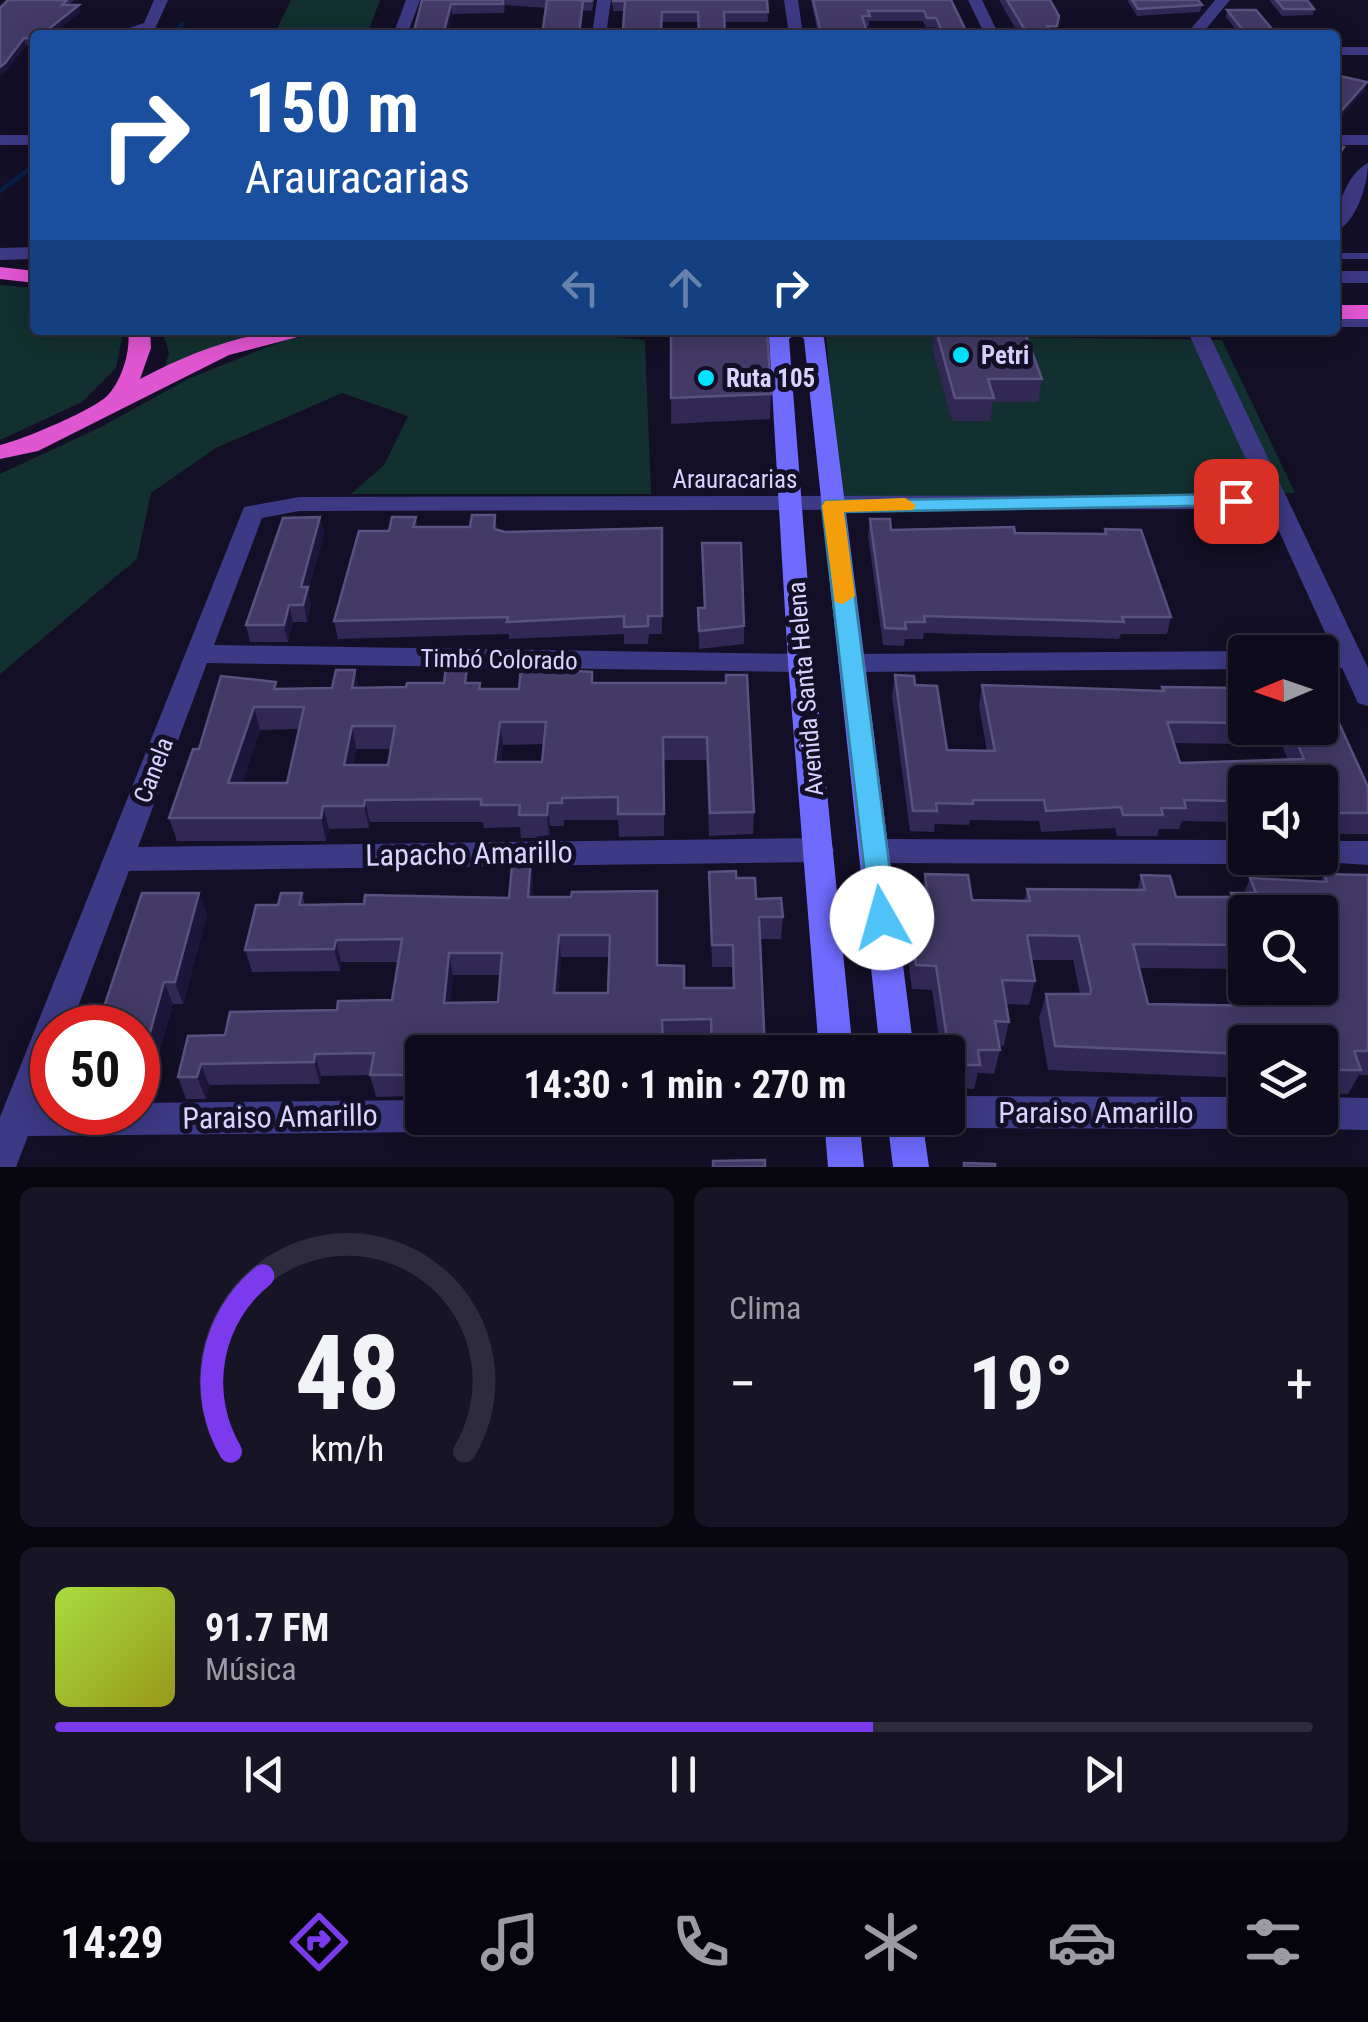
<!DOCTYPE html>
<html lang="es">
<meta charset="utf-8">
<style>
:root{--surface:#0e0b1c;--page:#171425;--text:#f1f3f6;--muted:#9b9ba3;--line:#2e2b3b;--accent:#7c3aed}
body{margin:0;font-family:"Roboto Condensed",sans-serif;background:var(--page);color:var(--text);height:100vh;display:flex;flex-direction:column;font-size:38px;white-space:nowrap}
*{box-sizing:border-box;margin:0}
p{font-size:32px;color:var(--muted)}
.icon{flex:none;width:55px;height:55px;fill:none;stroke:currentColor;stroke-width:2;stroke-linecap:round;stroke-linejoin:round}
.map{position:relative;height:1167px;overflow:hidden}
.sheet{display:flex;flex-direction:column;gap:20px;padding:20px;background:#08060f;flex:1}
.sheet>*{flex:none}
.top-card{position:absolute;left:30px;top:30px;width:1310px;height:305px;border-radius:10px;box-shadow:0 5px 25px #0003,0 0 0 2px var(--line);background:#1a4fa0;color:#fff;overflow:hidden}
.needle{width:65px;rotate:268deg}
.controls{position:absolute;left:1228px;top:635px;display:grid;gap:20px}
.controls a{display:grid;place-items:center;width:110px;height:110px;border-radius:10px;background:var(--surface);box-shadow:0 5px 25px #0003,0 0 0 2px var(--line);font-size:50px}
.speed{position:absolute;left:30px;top:1005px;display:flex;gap:20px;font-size:50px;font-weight:700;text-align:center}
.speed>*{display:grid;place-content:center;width:130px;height:130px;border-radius:50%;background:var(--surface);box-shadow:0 5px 25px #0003,0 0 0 2px var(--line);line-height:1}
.speed .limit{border:15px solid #d22;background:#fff;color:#111}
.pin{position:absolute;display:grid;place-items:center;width:85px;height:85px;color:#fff;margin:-42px;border-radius:20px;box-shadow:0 5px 15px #0006}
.me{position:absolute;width:110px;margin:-55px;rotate:353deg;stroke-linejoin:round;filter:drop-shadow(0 0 8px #0008)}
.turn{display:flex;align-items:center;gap:35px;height:210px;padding:0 50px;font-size:45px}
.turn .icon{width:130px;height:130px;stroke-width:2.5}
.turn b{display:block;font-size:70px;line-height:85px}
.lanes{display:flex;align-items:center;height:95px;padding:0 50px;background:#0003;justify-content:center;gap:50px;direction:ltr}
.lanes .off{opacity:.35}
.big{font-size:75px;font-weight:700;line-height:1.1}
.sheet .widget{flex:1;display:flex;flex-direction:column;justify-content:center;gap:15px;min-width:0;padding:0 35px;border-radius:15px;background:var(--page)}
.sheet .dial{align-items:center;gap:0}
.dial svg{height:260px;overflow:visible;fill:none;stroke:var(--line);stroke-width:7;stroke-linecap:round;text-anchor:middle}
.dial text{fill:var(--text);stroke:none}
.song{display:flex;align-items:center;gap:30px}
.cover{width:120px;height:120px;border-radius:15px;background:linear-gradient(135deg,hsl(80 70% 55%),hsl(60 70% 35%))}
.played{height:10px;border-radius:5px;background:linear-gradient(90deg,var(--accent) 65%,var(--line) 65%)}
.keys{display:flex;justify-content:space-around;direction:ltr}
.heat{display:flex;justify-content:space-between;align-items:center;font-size:55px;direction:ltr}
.sheet .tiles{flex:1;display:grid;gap:20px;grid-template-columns:1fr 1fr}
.widget:last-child{grid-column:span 2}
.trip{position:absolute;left:405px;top:1035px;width:560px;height:100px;border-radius:10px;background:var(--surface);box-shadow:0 5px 25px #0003,0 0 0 2px var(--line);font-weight:700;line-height:100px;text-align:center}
.dock{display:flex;height:160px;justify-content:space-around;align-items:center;background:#06040b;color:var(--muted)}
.dock .icon{width:70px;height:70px}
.dock .current{color:var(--accent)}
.dock b{font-size:45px;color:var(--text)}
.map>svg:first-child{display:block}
.green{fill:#12302f}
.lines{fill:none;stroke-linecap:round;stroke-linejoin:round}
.stream{stroke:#0a1f44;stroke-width:5}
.service{fill:#3d3a85;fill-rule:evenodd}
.minor{fill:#3d3a85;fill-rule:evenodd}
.secondary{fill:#6f6bff;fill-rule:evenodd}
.trunk{fill:#e055d1;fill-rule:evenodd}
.wall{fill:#312854;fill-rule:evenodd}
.shaded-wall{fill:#1d163a}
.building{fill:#433a66;stroke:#5a527e;stroke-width:2.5;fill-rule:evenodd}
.route{fill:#4fc3f7;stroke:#337fa1;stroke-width:2.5}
.slow{fill:#f59e0b}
.poi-dot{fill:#00e5ff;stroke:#130f26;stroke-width:4}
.labels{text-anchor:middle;stroke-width:10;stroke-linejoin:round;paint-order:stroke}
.poi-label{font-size:25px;font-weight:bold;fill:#d9d4ff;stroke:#130f26;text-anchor:start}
.street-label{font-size:25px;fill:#d9d4ff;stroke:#130f26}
.near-street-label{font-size:30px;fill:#d9d4ff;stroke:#130f26}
</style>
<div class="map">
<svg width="1368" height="1167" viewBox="0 0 1368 1167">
<rect width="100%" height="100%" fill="#130f26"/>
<path class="green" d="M291,0H380L367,35H274Z
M0,285L35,288V330L123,333L116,368L82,402L0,440Z
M162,330H262L164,369L169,353Z
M363,330H540L645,340L651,494H351L384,465L408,416L342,393L216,448L151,493L137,559L0,674V474L101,427L188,379L287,339Z
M826,334L1222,340L1295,493L839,502Z"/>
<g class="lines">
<path class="stream" d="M176,35L182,24
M0,191L35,165"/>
<path class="service" d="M1335,253H1368V259H1335Z"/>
<path class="minor" d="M154,0H168L155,29L108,35L144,23Z
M406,0H420L407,35H393Z
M597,0H611L606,35H592Z
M784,0H798L803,35H789Z
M968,0H982L999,35H985Z
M1215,0H1230L1201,35H1186Z
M1335,47H1368V55H1335Z
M0,135H35V145H0Z
M1335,135H1368V145H1335Z
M1368,163C1368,185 1356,223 1335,232C1335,210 1347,173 1368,163Z
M35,247V259L0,260V248Z
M1335,271H1368V283H1335Z
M1335,315H1368V327H1335Z
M1187,330H1207L1368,668V706L1358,703L1342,668H1320V652H1311L1333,650L1269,509L299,511L262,518L214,645L801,654L810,656L814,663L810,670L801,672L207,663L138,847L819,838L830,842L834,850L830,858L819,862L129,871L70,1028H52V1071L40,1104L52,1103V1112H138V1103L422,1100V1118H439L434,1127L422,1132L28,1136L16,1167H0V1117L244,507L299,497L1262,495Z
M1245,651L1251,652H1245V669L851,672L842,670L838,663L842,656L851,654Z
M874,839L1245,840V858H1257L1245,864L874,863L863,859L859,851L863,843Z
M1320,841H1368V865L1309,861L1307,858H1320Z
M948,1096L1245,1097V1118H1260L1257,1124L1245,1129L948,1128L936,1123L933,1118H948Z
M1320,1097L1368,1098V1130L1320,1129L1308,1124L1305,1118H1320Z"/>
<path class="secondary" d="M776,330H818L824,338L914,1052H880L804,339L798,332L789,339L814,663L853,1052H819L788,663L769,337Z
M824,1118H859L864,1167H828Z
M887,1118H922L929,1167H893Z"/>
<path class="trunk" d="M0,267L35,271V283L0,279Z
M1335,305H1368V319H1335Z
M128,330H150L151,348L140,379C194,351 247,330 308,330L305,335L229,355L38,451L0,459V445C22,440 91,411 107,396C122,381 131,350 128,330Z"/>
</g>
<path class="wall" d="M8,0H74L69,5L81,12L35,35V45H26L7,70L0,76V8Z
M422,0H594L592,11L505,5L504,13L452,14Z
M612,0H767L768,22H662V35H624L625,11H613Z
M811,0H951L968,35H938L935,27L926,28L923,21H869V26L817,29Z
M999,0H1050L1059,16L1055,35H1019Z
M1127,0H1198L1202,5L1200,12L1137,16Z
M1269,0H1307L1314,9L1313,15L1282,16Z
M1227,10L1277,35H1240L1226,17Z
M671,330L771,394L770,419L671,424Z
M935,330H1024L1042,379L1038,402H993L990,421H952L932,348Z
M495,515L497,530L505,532L662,528V634H649L648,644H624V634L509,639V634L338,639L334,621L389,531L416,517L417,527H470Z
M320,517L324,534L308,591L311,604L307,622H293L288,642H250L246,625Z
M870,519L891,530L1104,534L1105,529L1171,617L1167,634H1121L1119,639L924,633L923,639H905L904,646L883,645L868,535Z
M702,543L744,626V644L699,649L698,608H704Z
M895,675L915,685L947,750L987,751L979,706L982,685L1161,691L1162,687L1245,688V728H1320L1368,787V834H1320V782H1245V837L1236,836L1231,822L1182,821L1179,829H1159L1157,836H1117L1115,828L1041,832L1039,821L970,820L969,825L935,824L934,832L910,831L892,696ZM1246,734L1278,735L1288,760L1180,763L1174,743L1243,744Z
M469,683L481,689H519L593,683H725L754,812L753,834L709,836L706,760H664V836L619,837L618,820H564V826H550L549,838H521L520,827L484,828L483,822H370L369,828L329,829L326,841H177L169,818L199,749L278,689L406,687ZM299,729L287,783H242L260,730ZM543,744L542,762H501L503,745ZM356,749H391L388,765H353Z
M709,872L736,878L756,899L783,917L781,939H760L765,1052H711V1041L663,1042V1052H422V1075H412L410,1096L376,1097L370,1075L321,1076L320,1084L209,1085L206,1099H186L178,1077L225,1035L337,1010L392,1000L399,962H341L340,971L252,972L245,950L278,905L302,893L305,905L364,904L509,898L533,879L532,897H571L657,965L684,988H733L732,967H712ZM561,957H610L608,993H558ZM453,975H500L498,1002L450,1003Z
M925,874L972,900L1024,901L1027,889L1137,890L1141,875L1176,897H1230L1231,893H1244L1250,878L1321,881L1324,874L1368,875V1075H1359L1348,1094L1321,1093L1320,1095V1042H1245V1078L1048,1070L1039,1018L1046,994H1080L1073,960H1031L1035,981L1029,1005L1006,1004L1009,1022L1004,1046L999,1045L1000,1050L994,1074L978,1073L974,1089L948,1088V1052H941L932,990L912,989L905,937L909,913H923L921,899ZM1245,912L1320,988H1253L1259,1006L1148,1004L1139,968L1238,969L1240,974H1245Z
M199,893L207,915L183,1004H173L146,1099L138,1100V1028Z"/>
<path class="shaded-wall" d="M451,4L452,14L447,35H443Z
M79,5L81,12L52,35H41Z
M24,38L26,45L7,70L0,76V67Z
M1367,82L1364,92L1335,125V118Z
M1344,147L1340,159L1335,166V160Z
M320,517L324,534L308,591L311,604L307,622L301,587Z
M289,605L293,622L288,642L284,625Z
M355,670L360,692L352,688Z
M254,707L260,730L235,806L228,783Z
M500,722L503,745L498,785L495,762Z
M352,726L356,749L349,788L344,765Z
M365,800L370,822L369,828L364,806Z
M548,803L550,826L549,838L547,815Z
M323,806L329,829L326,841L321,818Z
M531,857L533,879L530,920L528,897Z
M199,893L207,915L183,1004L175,982Z
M559,935L561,957L556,1015L554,993Z
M336,940L341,962L340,971L334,949Z
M449,953L453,975L448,1025L444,1003Z
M164,982L173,1004L146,1099L138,1076Z
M408,1053L412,1075L410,1096L405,1075Z
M315,1054L321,1076L320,1084L314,1062Z
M201,1064L209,1085L206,1099L197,1077Z"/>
<path class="building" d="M8,0H67L62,5H79L41,35H35V38H24L5,63L0,67V8Z
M422,0H503V4H451L443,35H413Z
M547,0H592L591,1H583L579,35H542Z
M613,0H767L768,12H724L725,35H699L698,12H662L661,29H623L625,1H613Z
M813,0H951L968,35H944L936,18H927L924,11H868L870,16H862L868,35H763V30L820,29Z
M1007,0H1050L1059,16L1057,26H1047L1052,35H1028Z
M1132,0H1198L1202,5L1138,9Z
M1276,0H1307L1314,9H1284Z
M1227,10H1256L1277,35H1247Z
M1335,75L1367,82L1335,118Z
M1335,145L1344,147L1335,160Z
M671,330H767L771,394L671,398Z
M936,330H1024L1042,379H988L994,398H955Z
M472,515H495L494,529L505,532L662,528V616H648V626L624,627V616L507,622L508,617L334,621L359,531H389L392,517H416L413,527H470Z
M320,517L301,587H308L303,605H289L284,625H246L283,518Z
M870,519H890L891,530L1014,527L1015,533L1106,534L1105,529L1141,530L1171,617H1122L1124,622L924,616L925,622H905L906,629L885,628Z
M702,543H741L744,626L699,631L698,608H705Z
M446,668H467L465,683H480L479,689H519L521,668L592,672V683H726V675H747L754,812L710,813L707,737H663L664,814H618V797L562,798V803H548L547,815H519L520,805H481V799L365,800L364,806H323L321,818H169L193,749H199L221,676L276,682L274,689L332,688L336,670H355L352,688L406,687L407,683H444ZM254,707H304L287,783H228ZM500,722H546L542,762H495ZM352,726H395L388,765H344Z
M895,675L914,676L915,685L937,686L947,750L995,751L982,685L1164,691L1162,687L1245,688V723L1167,722L1180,763L1304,759L1291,728H1320V681L1368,787V813H1320V782H1245V816L1239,801L1184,800L1186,808H1161L1163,815H1123L1121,807L1046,811L1044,800H973V804L936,803L937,811H913Z
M513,856L531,857L528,897H571L572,892L657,891V965L684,966V988H734L733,945H712L709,872L736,871V878H755L756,899L781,898L783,917H759L765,1052H712L711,1019L662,1020L663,1046L549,1048V1052L408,1053L405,1075H370L374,1053L315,1054L314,1062L201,1064L197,1077H178L188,1036L225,1035L230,1012L337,1010L338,1001L392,1000L402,939L336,940L334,949L245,950L256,905H278L281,893H302L299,905L364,904L365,895L509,898ZM559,935H610L608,993H554ZM449,953H502L498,1002L444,1003Z
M925,874L968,875L972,900L1030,901L1027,889L1145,890L1141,875L1170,876L1176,897H1233L1231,893H1256L1250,878L1327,882L1324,874L1368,875V1051H1354L1361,1070H1332L1328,1078H1322L1320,1072V1042H1245V1054L1055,1046L1046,994H1090L1091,990L1079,936L1027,935L1035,981L1002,980L1009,1022L995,1021L1000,1050H978L980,1065H951L936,966L916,965L909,913H930ZM1245,912H1320V988H1271L1276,1001H1267L1269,1006L1148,1004L1133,944L1245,945Z
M142,893H199L175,982H164L138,1076V1028H97Z
M765,1160V1167H713V1161Z
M964,1163L995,1164V1167H964Z"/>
<path class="route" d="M1236,494L1247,501L1244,505L844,512L896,918L892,927H871L822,506L825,501Z"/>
<path class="slow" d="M905,498L916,505L913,510L844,512L855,596L843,604L835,602L822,506L825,501Z"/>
<g class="poi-dot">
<circle cx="961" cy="355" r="10"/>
<circle cx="706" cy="378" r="10"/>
</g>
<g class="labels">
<g class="poi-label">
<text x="981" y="364">Petri</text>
<text x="726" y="387">Ruta 105</text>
</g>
<g class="street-label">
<text x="735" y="488">Arauracarias</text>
<text transform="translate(499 659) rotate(1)" y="9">Timbó Colorado</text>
<text transform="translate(805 689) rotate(-95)" y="9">Avenida Santa Helena</text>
<text transform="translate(153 770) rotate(-69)" y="9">Canela</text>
</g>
<g class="near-street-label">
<text transform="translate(469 854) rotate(-1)" y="10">Lapacho Amarillo</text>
<text x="1096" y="1123">Paraiso Amarillo</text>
<text transform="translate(280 1117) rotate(-1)" y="10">Paraiso Amarillo</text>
</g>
</g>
</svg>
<div class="controls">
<a><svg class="needle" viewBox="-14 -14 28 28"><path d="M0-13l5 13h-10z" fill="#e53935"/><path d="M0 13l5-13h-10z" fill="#9b9ba3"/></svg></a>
<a><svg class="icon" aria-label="sound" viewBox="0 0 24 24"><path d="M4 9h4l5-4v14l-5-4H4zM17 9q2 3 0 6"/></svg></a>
<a><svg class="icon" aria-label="search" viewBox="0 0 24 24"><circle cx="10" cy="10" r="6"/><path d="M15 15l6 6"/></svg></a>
<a><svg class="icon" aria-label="layers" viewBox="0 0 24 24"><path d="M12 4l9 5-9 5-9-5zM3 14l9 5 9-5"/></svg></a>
</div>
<div class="speed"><div class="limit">50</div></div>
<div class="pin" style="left:1236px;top:501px;background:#d93025"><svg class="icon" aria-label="arrive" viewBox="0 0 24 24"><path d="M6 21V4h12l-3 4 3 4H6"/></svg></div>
<svg class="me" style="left:882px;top:918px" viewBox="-20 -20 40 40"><circle r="19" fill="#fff"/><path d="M0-13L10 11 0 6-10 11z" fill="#4fc3f7"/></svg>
<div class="trip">14:30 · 1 min · 270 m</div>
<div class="top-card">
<div class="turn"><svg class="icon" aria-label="right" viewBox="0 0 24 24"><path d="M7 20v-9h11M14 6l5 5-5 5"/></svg><div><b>150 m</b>Arauracarias</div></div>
<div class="lanes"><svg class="icon off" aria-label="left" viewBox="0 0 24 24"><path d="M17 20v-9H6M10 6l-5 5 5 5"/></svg><svg class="icon off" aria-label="ahead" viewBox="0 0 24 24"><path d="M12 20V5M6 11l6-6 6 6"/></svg><svg class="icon" aria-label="right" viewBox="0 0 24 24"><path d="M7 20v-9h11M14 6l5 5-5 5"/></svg></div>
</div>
</div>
<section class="sheet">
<div class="tiles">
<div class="widget dial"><svg viewBox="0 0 100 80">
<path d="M14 69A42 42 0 1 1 86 69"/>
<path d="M14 69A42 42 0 0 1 24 15" stroke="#7c3aed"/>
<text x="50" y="56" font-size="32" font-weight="700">48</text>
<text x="50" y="72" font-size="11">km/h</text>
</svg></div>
<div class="widget"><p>Clima</p>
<div class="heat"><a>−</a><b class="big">19°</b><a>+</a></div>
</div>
<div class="widget">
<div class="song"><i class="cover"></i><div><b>91.7 FM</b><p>Música</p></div></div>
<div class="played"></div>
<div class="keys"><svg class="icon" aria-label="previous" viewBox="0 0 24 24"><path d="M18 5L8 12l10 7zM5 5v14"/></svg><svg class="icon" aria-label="pause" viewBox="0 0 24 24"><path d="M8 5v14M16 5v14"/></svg><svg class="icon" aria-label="next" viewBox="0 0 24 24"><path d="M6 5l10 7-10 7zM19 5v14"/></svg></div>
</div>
</div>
</section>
<nav class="dock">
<b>14:29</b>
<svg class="icon current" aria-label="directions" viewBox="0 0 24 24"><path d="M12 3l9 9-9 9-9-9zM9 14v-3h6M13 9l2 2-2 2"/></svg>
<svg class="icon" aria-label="music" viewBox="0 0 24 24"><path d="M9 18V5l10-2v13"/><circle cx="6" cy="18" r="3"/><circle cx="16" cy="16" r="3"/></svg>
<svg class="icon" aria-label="phone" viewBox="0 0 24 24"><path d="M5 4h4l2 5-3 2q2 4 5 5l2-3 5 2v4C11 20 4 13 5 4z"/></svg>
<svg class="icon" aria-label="climate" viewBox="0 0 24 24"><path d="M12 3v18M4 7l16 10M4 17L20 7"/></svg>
<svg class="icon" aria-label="car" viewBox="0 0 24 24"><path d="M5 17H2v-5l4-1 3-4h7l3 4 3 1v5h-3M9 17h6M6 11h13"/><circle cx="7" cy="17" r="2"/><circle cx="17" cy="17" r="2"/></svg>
<svg class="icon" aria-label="filters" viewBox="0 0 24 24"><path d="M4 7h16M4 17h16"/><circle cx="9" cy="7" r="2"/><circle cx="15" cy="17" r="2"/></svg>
</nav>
